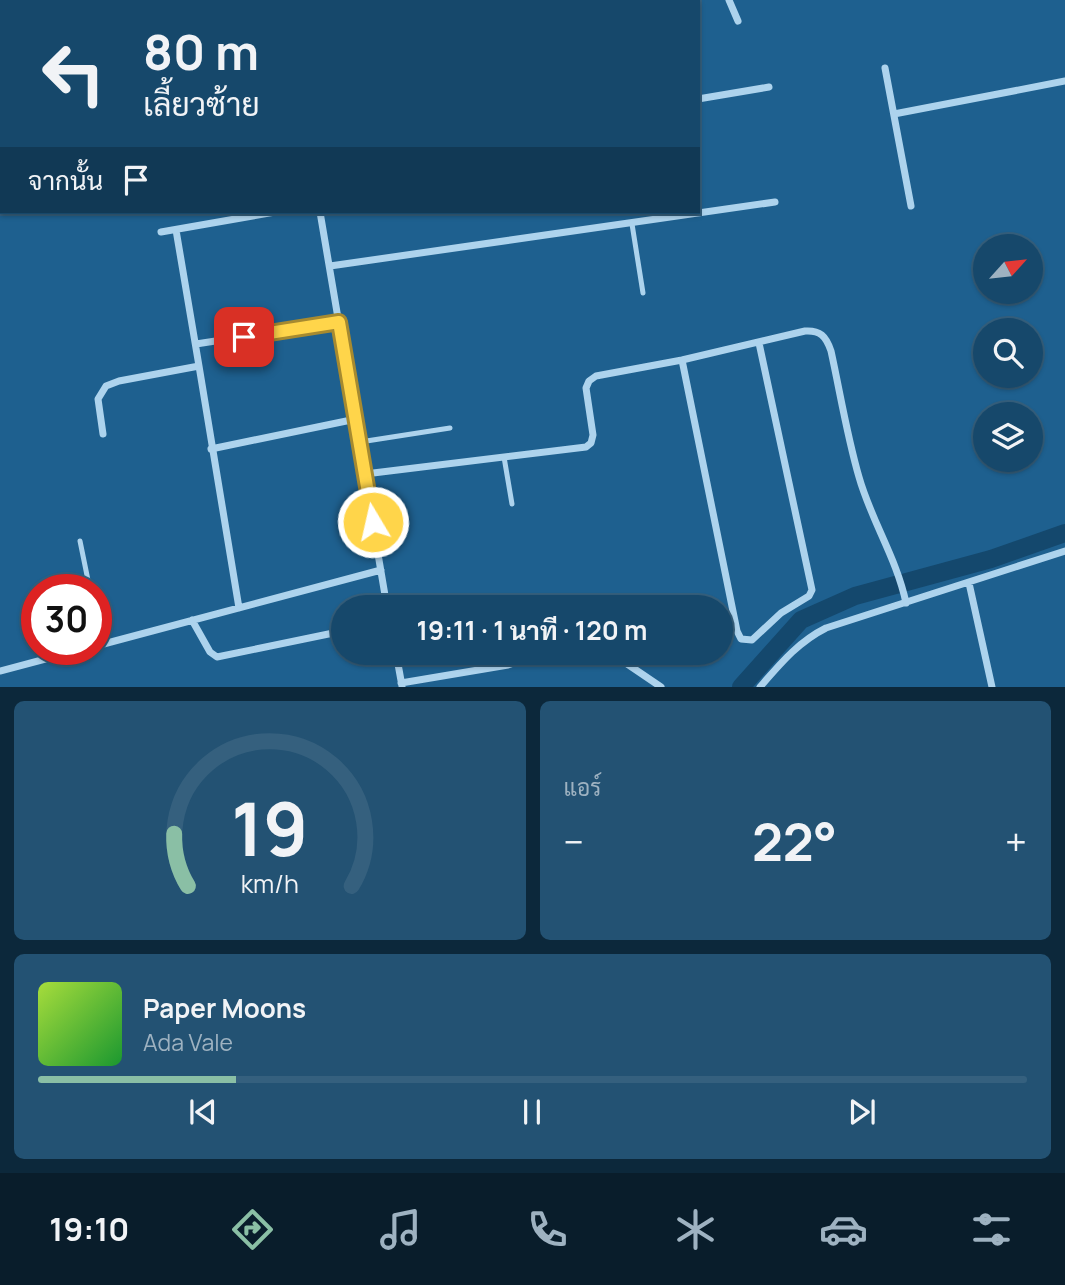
<!DOCTYPE html>
<html lang="th">
<meta charset="utf-8">
<style>
:root{--surface:#16486b;--page:#235273;--text:#f1f3f6;--muted:#9eb2c1;--line:#35607e;--accent:#8abfa5}
body{margin:0;font-family:Manrope,Sarabun,sans-serif;background:var(--page);color:var(--text);height:100vh;display:flex;flex-direction:column;font-size:26px;white-space:nowrap}
*{box-sizing:border-box;margin:0}
p{font-size:23px;color:var(--muted)}
.icon{flex:none;width:38px;height:38px;fill:none;stroke:currentColor;stroke-width:2;stroke-linecap:round;stroke-linejoin:round}
.map{position:relative;height:687px;overflow:hidden}
.side{display:flex;flex-direction:column;gap:14px;padding:14px;background:#0c283b;flex:1}
.side>*{flex:none}
.guide{position:absolute;left:0px;top:0px;width:700px;height:214px;box-shadow:0 2px 5px #0004,0 0 0 2px var(--line);background:#16486b;color:var(--text);overflow:hidden}
.needle{width:46px;rotate:63deg}
.tools{position:absolute;left:973px;top:234px;display:grid;gap:14px}
.tools a{display:grid;place-items:center;width:70px;height:70px;border-radius:50%;background:var(--surface);box-shadow:0 2px 5px #0004,0 0 0 2px var(--line);font-size:35px}
.speed{position:absolute;left:21px;top:574px;display:flex;gap:14px;font-size:35px;font-weight:700;text-align:center}
.speed>*{display:grid;place-content:center;width:91px;height:91px;border-radius:50%;background:var(--surface);box-shadow:0 2px 5px #0004,0 0 0 2px var(--line);line-height:1}
.speed .limit{border:10px solid #d22;background:#fff;color:#111}
.pin{position:absolute;display:grid;place-items:center;width:60px;height:60px;color:#fff;margin:-30px;border-radius:14px;box-shadow:0 4px 10px #0006}
.me{position:absolute;width:77px;margin:-38px;rotate:351deg;stroke-linejoin:round;filter:drop-shadow(0 0 5px #0008)}
.turn{display:flex;align-items:center;gap:24px;height:147px;padding:0 28px;font-size:32px}
.turn .icon{width:91px;height:91px;stroke-width:2.5}
.turn b{display:block;font-size:49px;line-height:60px}
.then{display:flex;align-items:center;height:66px;padding:0 28px;background:#0003;gap:14px;font-size:26px}
.big{font-size:52px;font-weight:700;line-height:1.1}
.side .card{flex:1;display:flex;flex-direction:column;justify-content:center;gap:10px;min-width:0;padding:0 24px;border-radius:10px;background:var(--page)}
.side .dial{align-items:center;gap:0}
.dial svg{height:182px;overflow:visible;fill:none;stroke:var(--line);stroke-width:7;stroke-linecap:round;text-anchor:middle}
.dial text{fill:var(--text);stroke:none}
.song{display:flex;align-items:center;gap:21px}
.cover{width:84px;height:84px;border-radius:10px;background:linear-gradient(135deg,hsl(80 70% 55%),hsl(130 70% 35%))}
.played{height:7px;border-radius:4px;background:linear-gradient(90deg,var(--accent) 20%,var(--line) 20%)}
.keys{display:flex;justify-content:space-around;direction:ltr}
.heat{display:flex;justify-content:space-between;align-items:center;font-size:38px;direction:ltr}
.side .tiles{flex:1;display:grid;gap:14px;grid-template-columns:1fr 1fr}
.card:last-child{grid-column:span 2}
.trip{position:absolute;left:331px;top:595px;width:402px;height:70px;border-radius:35px;background:var(--surface);box-shadow:0 2px 5px #0004,0 0 0 2px var(--line);font-weight:700;line-height:70px;text-align:center}
.tabs{display:flex;height:112px;justify-content:space-around;align-items:center;background:#091d2b;color:var(--muted)}
.tabs .icon{width:49px;height:49px}
.tabs .selected{color:var(--accent)}
.tabs b{font-size:32px;color:var(--text)}
.map>svg:first-child{display:block}
.lines{fill:none;stroke-linecap:round;stroke-linejoin:round}
.canal{stroke:#14486d;stroke-width:18}
.service{stroke:#add3ed;stroke-width:5}
.minor{stroke:#add3ed;stroke-width:7}
.route-casing{stroke:#a68a30;stroke-width:18}
.route{stroke:#ffd54a;stroke-width:12}
</style>
<div class="map">
<svg width="1065" height="687" viewBox="0 0 1065 687">
<rect width="100%" height="100%" fill="#1e608f"/>
<g class="lines">
<path class="canal" d="M741,687L801,620L855,596L991,559L1065,533"/>
<path class="service" d="M632,224L643,293
M360,442L450,428
M504,457L512,504
M80,541L90,590
M96,620L101,644"/>
<path class="minor" d="M279,0V2
M729,0L738,21
M885,68L911,206
M698,99L769,87
M894,114L1065,81
M320,212L387,607
M176,230L199,366
M161,232L275,212
M330,266L775,202
M196,344L339,322
M682,360L737,631L741,639L752,640L781,613L809,596L812,590L759,343
M103,434L98,399L106,386L119,381L199,366L239,608
M211,449L356,419
M365,474L586,447L591,443L593,435L586,388L589,381L596,376L682,360L805,331C820,330 826,336 831,351C840,392 847,436 859,477C871,520 897,559 906,603
M969,583L992,687
M192,620L210,652L217,657L343,631
M96,646L381,570
M396,653L402,686
M611,653L661,687
M0,671L83,649
M401,683L508,665L542,653
M760,687C780,664 798,642 826,628L1065,551"/>
</g>
<g class="lines">
<g class="route-casing">
<path id="route" d="M244,337L339,322L373,522"/>
</g>
<use href="#route" class="route"/>
</g>
</svg>
<div class="tools">
<a><svg class="needle" viewBox="-14 -14 28 28"><path d="M0-13l5 13h-10z" fill="#e53935"/><path d="M0 13l5-13h-10z" fill="#9eb2c1"/></svg></a>
<a><svg class="icon" aria-label="search" viewBox="0 0 24 24"><circle cx="10" cy="10" r="6"/><path d="M15 15l6 6"/></svg></a>
<a><svg class="icon" aria-label="layers" viewBox="0 0 24 24"><path d="M12 4l9 5-9 5-9-5zM3 14l9 5 9-5"/></svg></a>
</div>
<div class="speed"><div class="limit">30</div></div>
<div class="pin" style="left:244px;top:337px;background:#d93025"><svg class="icon" aria-label="arrive" viewBox="0 0 24 24"><path d="M6 21V4h12l-3 4 3 4H6"/></svg></div>
<svg class="me" style="left:373px;top:522px" viewBox="-20 -20 40 40"><circle r="17" fill="#ffd54a" stroke="#fff" stroke-width="3"/><path d="M0-11L8 9 0 5-8 9z" fill="#fff"/></svg>
<div class="trip">19:11 · 1 นาที · 120 m</div>
<div class="guide">
<div class="turn"><svg class="icon" aria-label="left" viewBox="0 0 24 24"><path d="M17 20v-9H6M10 6l-5 5 5 5"/></svg><div><b>80 m</b>เลี้ยวซ้าย</div></div>
<div class="then">จากนั้น<svg class="icon" aria-label="arrive" viewBox="0 0 24 24"><path d="M6 21V4h12l-3 4 3 4H6"/></svg></div>
</div>
</div>
<section class="side">
<div class="tiles">
<div class="card dial"><svg viewBox="0 0 100 80">
<path d="M14 69A42 42 0 1 1 86 69"/>
<path d="M14 69A42 42 0 0 1 8 46" stroke="#8abfa5"/>
<text x="50" y="56" font-size="32" font-weight="700">19</text>
<text x="50" y="72" font-size="11">km/h</text>
</svg></div>
<div class="card"><p>แอร์</p>
<div class="heat"><a>−</a><b class="big">22°</b><a>+</a></div>
</div>
<div class="card">
<div class="song"><i class="cover"></i><div><b>Paper Moons</b><p>Ada Vale</p></div></div>
<div class="played"></div>
<div class="keys"><svg class="icon" aria-label="previous" viewBox="0 0 24 24"><path d="M18 5L8 12l10 7zM5 5v14"/></svg><svg class="icon" aria-label="pause" viewBox="0 0 24 24"><path d="M8 5v14M16 5v14"/></svg><svg class="icon" aria-label="next" viewBox="0 0 24 24"><path d="M6 5l10 7-10 7zM19 5v14"/></svg></div>
</div>
</div>
</section>
<nav class="tabs">
<b>19:10</b>
<svg class="icon selected" aria-label="directions" viewBox="0 0 24 24"><path d="M12 3l9 9-9 9-9-9zM9 14v-3h6M13 9l2 2-2 2"/></svg>
<svg class="icon" aria-label="music" viewBox="0 0 24 24"><path d="M9 18V5l10-2v13"/><circle cx="6" cy="18" r="3"/><circle cx="16" cy="16" r="3"/></svg>
<svg class="icon" aria-label="phone" viewBox="0 0 24 24"><path d="M5 4h4l2 5-3 2q2 4 5 5l2-3 5 2v4C11 20 4 13 5 4z"/></svg>
<svg class="icon" aria-label="climate" viewBox="0 0 24 24"><path d="M12 3v18M4 7l16 10M4 17L20 7"/></svg>
<svg class="icon" aria-label="car" viewBox="0 0 24 24"><path d="M5 17H2v-5l4-1 3-4h7l3 4 3 1v5h-3M9 17h6M6 11h13"/><circle cx="7" cy="17" r="2"/><circle cx="17" cy="17" r="2"/></svg>
<svg class="icon" aria-label="filters" viewBox="0 0 24 24"><path d="M4 7h16M4 17h16"/><circle cx="9" cy="7" r="2"/><circle cx="15" cy="17" r="2"/></svg>
</nav>
